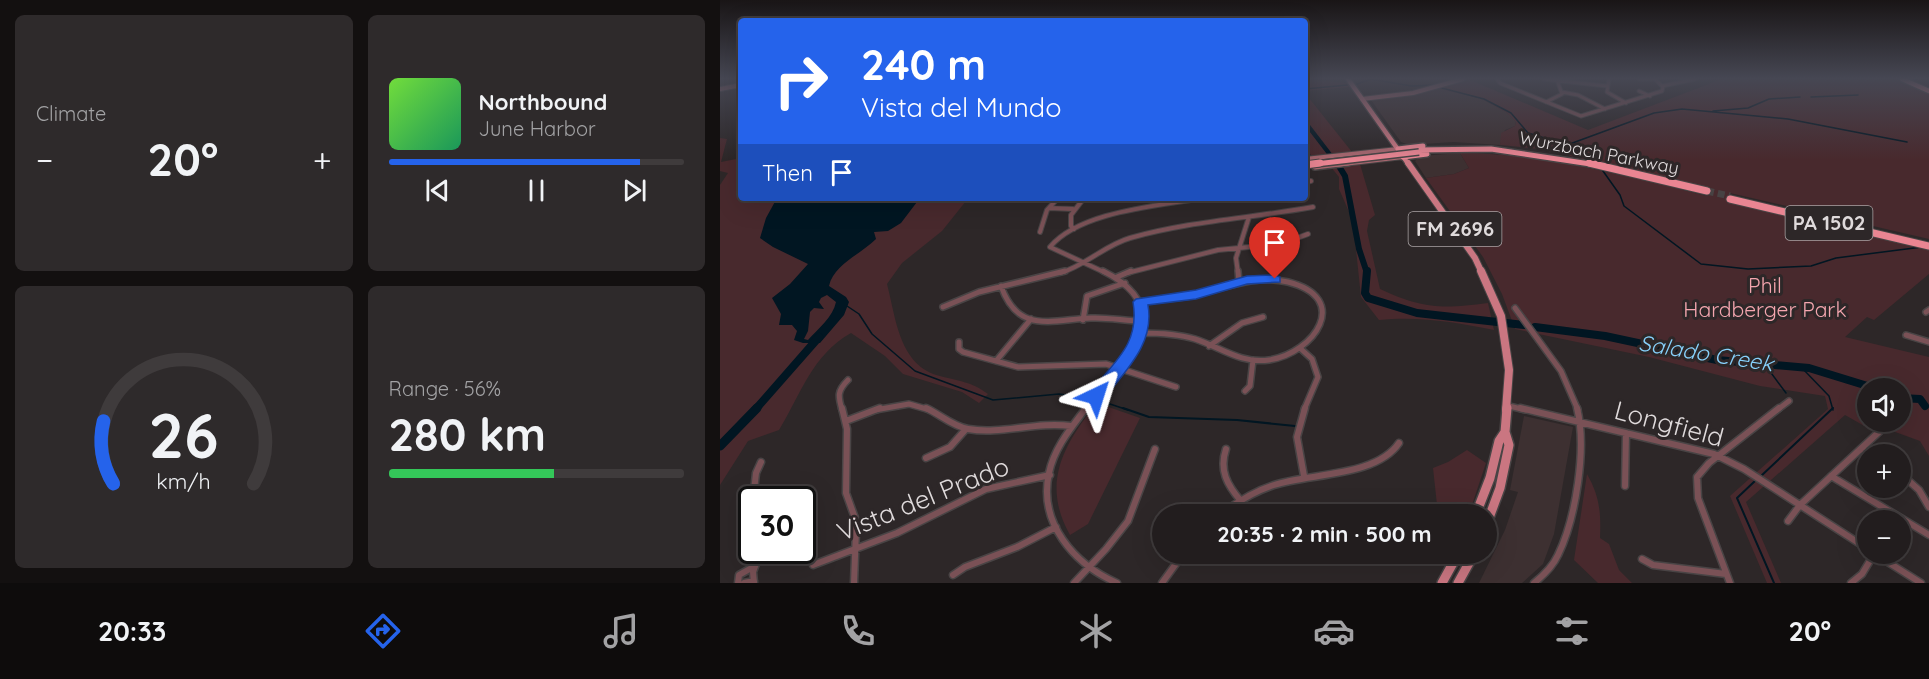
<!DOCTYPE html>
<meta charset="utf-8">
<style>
:root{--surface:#221d1e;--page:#2e2a2b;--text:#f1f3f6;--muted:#a2a2a4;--line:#3f3b3c;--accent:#2563eb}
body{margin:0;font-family:Quicksand,sans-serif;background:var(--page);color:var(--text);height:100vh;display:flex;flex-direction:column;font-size:22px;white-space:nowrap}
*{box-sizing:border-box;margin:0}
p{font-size:20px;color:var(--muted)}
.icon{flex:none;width:33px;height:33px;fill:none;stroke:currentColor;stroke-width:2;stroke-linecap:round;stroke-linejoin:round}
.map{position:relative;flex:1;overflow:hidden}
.sheet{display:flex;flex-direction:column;gap:15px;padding:15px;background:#131010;width:720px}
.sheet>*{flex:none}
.guide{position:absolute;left:18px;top:18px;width:570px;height:183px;border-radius:6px;box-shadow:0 6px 24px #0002,0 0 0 2px var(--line);background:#2563eb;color:#fff;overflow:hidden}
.tools{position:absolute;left:1137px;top:378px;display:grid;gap:12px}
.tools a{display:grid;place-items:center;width:54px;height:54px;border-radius:50%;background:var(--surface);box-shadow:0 6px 24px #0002,0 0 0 2px var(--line);font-size:30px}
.speed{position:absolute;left:18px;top:486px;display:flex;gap:12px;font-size:30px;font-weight:700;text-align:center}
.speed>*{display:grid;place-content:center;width:78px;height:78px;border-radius:50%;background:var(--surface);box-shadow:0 6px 24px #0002,0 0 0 2px var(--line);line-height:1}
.speed .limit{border:3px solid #111;border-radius:9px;background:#fff;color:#111}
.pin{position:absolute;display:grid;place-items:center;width:51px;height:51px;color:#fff;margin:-62px -26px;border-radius:50% 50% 50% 0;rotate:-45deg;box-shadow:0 0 6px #0007}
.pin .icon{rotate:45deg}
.me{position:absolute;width:66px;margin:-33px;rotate:41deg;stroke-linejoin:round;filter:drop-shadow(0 0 4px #0008)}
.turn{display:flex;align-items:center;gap:21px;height:126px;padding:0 24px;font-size:27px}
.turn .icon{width:78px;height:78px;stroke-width:2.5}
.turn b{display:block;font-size:42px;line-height:51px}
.then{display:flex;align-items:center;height:57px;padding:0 24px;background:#0003;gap:12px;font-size:22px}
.big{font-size:45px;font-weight:700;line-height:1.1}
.sheet .widget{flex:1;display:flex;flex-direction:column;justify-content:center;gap:9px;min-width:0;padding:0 21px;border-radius:9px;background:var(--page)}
.sheet .dial{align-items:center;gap:0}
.dial svg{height:156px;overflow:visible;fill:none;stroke:var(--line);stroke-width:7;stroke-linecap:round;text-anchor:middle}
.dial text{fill:var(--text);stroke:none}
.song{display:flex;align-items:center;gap:18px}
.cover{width:72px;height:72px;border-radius:9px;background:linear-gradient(135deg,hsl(100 70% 55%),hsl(150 70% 35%))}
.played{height:6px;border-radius:3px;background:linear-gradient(90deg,var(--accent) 85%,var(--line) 85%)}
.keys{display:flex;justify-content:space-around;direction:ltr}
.heat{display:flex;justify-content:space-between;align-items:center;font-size:33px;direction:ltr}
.charge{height:9px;border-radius:4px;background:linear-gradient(90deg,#34c759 56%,var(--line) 0)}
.sheet .tiles{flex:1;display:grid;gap:15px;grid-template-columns:repeat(2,1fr)}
.trip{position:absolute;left:432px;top:504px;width:345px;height:60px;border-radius:30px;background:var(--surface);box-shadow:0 6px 24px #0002,0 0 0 2px var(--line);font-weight:700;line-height:60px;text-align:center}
.dock{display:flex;height:96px;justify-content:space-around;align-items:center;background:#0e0c0c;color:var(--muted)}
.dock .icon{width:42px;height:42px}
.dock .active{color:var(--accent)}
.dock b{font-size:27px;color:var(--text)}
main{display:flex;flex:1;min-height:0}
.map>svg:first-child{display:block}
.built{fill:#3d3031}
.green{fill:#48292d;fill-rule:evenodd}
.water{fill:#011622;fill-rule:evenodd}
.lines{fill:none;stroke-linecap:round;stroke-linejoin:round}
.stream-far1{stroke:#011622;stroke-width:1.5}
.stream{stroke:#011622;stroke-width:2}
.river-far3{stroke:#011622;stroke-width:4.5}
.river-far2{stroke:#011622;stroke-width:6}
.river-far1{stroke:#011622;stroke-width:8}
.river{stroke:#011622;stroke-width:9}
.highway-tunnel{stroke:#484243;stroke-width:7;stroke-dasharray:7 4;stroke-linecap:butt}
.street-far3-casing{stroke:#494445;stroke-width:5}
.street-far2-casing{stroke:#494445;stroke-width:6}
.street-far1-casing{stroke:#494445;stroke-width:8}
.street-casing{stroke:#494445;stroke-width:9}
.secondary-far1-casing{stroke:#494445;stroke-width:6}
.secondary-casing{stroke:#494445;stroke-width:8}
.primary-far3-casing{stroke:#494445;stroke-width:7}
.primary-far2-casing{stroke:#494445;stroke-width:8}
.primary-far1-casing{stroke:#494445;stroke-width:10}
.primary-casing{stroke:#494445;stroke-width:12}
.highway-far1-casing{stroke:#494445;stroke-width:8}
.highway-casing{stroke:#494445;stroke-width:9}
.street-far3{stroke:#7a5156;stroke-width:3}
.street-far2{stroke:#7a5156;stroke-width:4}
.street-far1{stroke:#7a5156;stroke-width:5}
.street{stroke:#7a5156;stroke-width:6}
.secondary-far1{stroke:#a7666e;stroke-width:4}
.secondary{stroke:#a7666e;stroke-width:5}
.primary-far3{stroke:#ca7681;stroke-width:4.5}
.primary-far2{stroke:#ca7681;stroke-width:6}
.primary-far1{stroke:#ca7681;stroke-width:8}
.primary{stroke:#ca7681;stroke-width:9}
.highway-far1{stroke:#e98592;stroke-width:5}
.highway{stroke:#e98592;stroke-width:7}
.highway-bridge-far1-casing{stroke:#494445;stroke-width:8;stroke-linecap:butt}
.highway-bridge-casing{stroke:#494445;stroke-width:9;stroke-linecap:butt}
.highway-bridge-far1{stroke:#e98592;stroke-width:5}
.highway-bridge{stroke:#e98592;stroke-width:7}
.route{fill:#2563eb;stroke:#184099;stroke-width:1.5}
.labels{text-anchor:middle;stroke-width:6;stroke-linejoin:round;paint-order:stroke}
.far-street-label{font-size:18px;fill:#dfdadb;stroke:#2d2728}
.shield{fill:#2d2728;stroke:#aaa4a5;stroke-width:1.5}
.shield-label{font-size:20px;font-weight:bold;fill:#dfdadb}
.park-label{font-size:21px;fill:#f5a6af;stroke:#2d2728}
.water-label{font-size:22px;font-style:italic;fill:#87d1fb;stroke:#2d2728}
.near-street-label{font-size:26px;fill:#dfdadb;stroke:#2d2728}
</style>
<main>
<section class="sheet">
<div class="tiles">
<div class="widget"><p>Climate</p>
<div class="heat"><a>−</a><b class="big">20°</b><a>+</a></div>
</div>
<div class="widget">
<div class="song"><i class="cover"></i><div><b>Northbound</b><p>June Harbor</p></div></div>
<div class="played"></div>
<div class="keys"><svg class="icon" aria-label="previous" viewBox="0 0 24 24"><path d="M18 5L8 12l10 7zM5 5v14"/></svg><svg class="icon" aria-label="pause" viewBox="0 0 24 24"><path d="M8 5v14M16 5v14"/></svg><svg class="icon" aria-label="next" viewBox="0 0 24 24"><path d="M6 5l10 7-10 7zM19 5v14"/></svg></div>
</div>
<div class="widget dial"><svg viewBox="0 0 100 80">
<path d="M14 69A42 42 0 1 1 86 69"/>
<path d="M14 69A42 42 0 0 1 9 37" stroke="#2563eb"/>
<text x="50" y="56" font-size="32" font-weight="700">26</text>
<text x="50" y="72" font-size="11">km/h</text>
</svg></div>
<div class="widget"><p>Range · 56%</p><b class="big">280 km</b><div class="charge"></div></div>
</div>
</section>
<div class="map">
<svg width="1209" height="583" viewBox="0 0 1209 583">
<rect width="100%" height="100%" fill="#2d2728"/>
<path class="built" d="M716,88L760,98L786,112L796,121L795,126L785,130L780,145L733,142L689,145L681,142L651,100L692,95Z
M740,153L749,168L734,174L706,178L695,161L700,156Z
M804,416L853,427L834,534L823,564L802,583H759L785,530L798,492L790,490Z"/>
<path class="green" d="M585,79L626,83L629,87L585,91Z
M748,79L868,130L1002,79H1178L1209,93V239L1010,193L1009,201L1209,250V274L1154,320L1147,317L1125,337L1209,357V456L1200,441L1156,425L1148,428L1125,415L1026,502L1061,583H1047L1010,496L1108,409L1105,396L1040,386L929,357L795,329L782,294L763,257L706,178L734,174L749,168L740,153C824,153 905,176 987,196L989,189L820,149L780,145L781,133L795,126L796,122L786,112L760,98L716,88ZM1148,388H1180V422H1148Z
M585,93L632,152L593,157L585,148Z
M0,138L7,139L1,162L21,158V198H267L246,201L222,231L182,263L167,284C176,318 179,366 220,376C239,381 252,382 268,394L259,403L242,392L183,374L165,356L131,333C92,355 81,394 59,430L28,441L0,485V185L8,173L0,171Z
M640,164L655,215L649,220L647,231L660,289C703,309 722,309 768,303L774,330C735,322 699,316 659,320L641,297L633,221L619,189V177L611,167Z
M377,403L420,418L368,524L350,535C321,484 343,445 377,403Z
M747,450L766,463L749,514H718L713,468L728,462Z
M867,474C880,497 881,513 880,538L889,544L899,570L912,583H878L854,560Z"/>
<path class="water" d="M57,198H200L181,223L168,231L154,232L156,239C140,255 114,264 109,286L126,297L129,302L124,315L100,343H83L74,340L77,331L72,325H59L61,314L52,298L70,284L88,264L53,247L40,238L46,218ZM107,295L116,302C113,317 98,329 88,340L84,339L88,331L90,312L94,308L104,309L99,302L101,298Z"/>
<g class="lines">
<path class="stream-far1" d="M650,79L692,86L713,85
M1193,79H1198
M637,84L651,79
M718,87L764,99L791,113L808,133L847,145L874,161
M585,89L627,85
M1091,97L1138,95
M993,111L1028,108L1049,99L1080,97
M847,145L934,113L962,109L1068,119L1187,142
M883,171L900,195L904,206L981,264L1028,269L1091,266L1116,258L1202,247
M127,306L139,314L152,334L195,371L273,400L339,394L369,398
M1046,366L1066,393
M1082,368L1109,396L1113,410
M381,401L408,410"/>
<path class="stream" d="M403,408L429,417L517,420L575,426
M1041,476L1113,408
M1036,480L1017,498L1054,583"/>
<path class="river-far3" d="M585,122L618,165"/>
<path class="river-far2" d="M617,163L625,176L639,249L647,273"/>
<path class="river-far1" d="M647,271L645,293L648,298L697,313L804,325
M815,327L885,336L997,360L1089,368L1154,388
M1180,398L1200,399L1205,406
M35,410L99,337"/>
<path class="river" d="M0,446L37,408"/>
<path class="highway-tunnel" d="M987,191L1010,196"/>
<g class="street-far3-casing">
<path id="street-far3" d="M777,79L780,83L861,116L942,91L943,87L935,79
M824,79L887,86
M889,79L887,92L906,103
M919,79H936
M942,86L975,79
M919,91L930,96
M842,92L858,95L885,109
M826,102L842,94L837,80"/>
</g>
<g class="street-far2-casing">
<path id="street-far2" d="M585,182L591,181
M329,208L353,209
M354,229L351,226V215L364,198
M320,232L327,210L338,198
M330,247L386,273
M330,247C360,211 439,206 483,198
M340,273C365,266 385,245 410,238C470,221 532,218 593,207
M407,273L498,250L561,244L588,234
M518,273L516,258L529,217"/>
</g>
<g class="street-far1-casing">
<path id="street-far1" d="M518,271L519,282
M397,277L411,271
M281,286C298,334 330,320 371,318C388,317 406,321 423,321
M420,302C438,299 457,299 474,295C505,288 536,274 568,282C632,298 595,353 549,360C521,364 500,347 475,339C458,334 439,333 421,333
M223,307L259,292L345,271
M795,308L841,371L858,410
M1206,312L1209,310
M363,320L367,296L405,283
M1186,335L1209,342
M239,342V349L243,352L298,367L386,364L456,387
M489,346L522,323L543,317
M581,349L592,359L598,377L584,410
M276,361L311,319
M525,391L530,386L533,360
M789,406L806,410
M122,410C118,396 117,391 128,380
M155,410L189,404L210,410
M365,410C401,365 465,312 383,271
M1057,410L1069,401"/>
</g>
<g class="street-casing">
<path id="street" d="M122,408L127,429L126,493L135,518L136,530L134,583
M206,408C221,415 232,426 248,429C282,435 316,421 351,426
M366,408C351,428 334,448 329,473C318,523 354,564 397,583
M800,408L994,454L1024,469L1148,549
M126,421L160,408
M506,449C499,470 507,485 521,501
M1141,449L1150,454
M206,458L230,447L246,429
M1180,473L1199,490L1209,507
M584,476L577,437L585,408
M1111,476L1209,535
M905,486L906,433
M33,500L36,473L41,462
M32,509V524
M501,514C517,502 535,491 554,485C590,473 656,477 679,443
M1068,521L1080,505L1160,431
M1155,554L1201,583
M922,559L933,565L1006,574
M93,565L177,533L266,489L330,475
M233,575L245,567L297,547L336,527
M18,583L19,575L35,566
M24,583L34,581
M34,583L33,572L41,550
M354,583L386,549L408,521L435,449
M442,583L463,554
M814,583C824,575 833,566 838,555C856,518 867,448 857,408
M1010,583L978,498L977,477L989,463L1059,408
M1131,583L1142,574L1154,554"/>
</g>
<g class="secondary-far1-casing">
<path id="secondary-far1" d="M0,89L21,85
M642,99L693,93L743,79
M585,159L678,149
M615,165L683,157"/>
</g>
<g class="secondary-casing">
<path id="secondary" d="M595,167L628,163"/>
</g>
<g class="primary-far3-casing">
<path id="primary-far3" d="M628,79L689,165
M1182,79L1209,91"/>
</g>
<g class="primary-far2-casing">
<path id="primary-far2" d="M688,163L755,258L762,273"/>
</g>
<g class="primary-far1-casing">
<path id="primary-far1" d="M761,271L781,316L789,370L786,410"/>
</g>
<g class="primary-casing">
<path id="primary" d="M756,514L770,478L779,441L785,432
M766,526L780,488L789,445L785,432L787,408
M722,583L738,554
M738,583L754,554"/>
</g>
<g class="highway-far1-casing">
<path id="highway-far1" d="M678,149L703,146
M697,150L771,149L877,165
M683,157L707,154"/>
</g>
<g class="highway-casing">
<path id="highway" d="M869,163L987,191
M1010,199L1209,246"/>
</g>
<use href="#street-far3" class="street-far3"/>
<use href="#street-far2" class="street-far2"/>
<use href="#street-far1" class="street-far1"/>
<use href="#street" class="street"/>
<use href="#secondary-far1" class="secondary-far1"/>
<use href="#secondary" class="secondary"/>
<use href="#primary-far3" class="primary-far3"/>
<use href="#primary-far2" class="primary-far2"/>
<use href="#primary-far1" class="primary-far1"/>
<use href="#primary" class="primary"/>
<use href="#highway-far1" class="highway-far1"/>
<use href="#highway" class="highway"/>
<g class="highway-bridge-far1-casing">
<path id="highway-bridge-far1" d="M587,165L699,152"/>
</g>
<g class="highway-bridge-casing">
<path id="highway-bridge" d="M585,165L600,163"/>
</g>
<use href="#highway-bridge-far1" class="highway-bridge-far1"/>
<use href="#highway-bridge" class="highway-bridge"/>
</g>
<linearGradient id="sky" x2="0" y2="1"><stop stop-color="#191516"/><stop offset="0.49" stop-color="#464753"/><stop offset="1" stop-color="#464753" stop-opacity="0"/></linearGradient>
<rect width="1209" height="160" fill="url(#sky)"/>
<path class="route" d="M555,275L560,277V282L527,284L476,299L428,305C435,345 404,372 382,401H370L368,396L370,392C395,361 420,344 413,302L416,299L476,290L527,276Z"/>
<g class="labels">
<g class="far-street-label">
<text transform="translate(879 153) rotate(11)" y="6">Wurzbach Parkway</text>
</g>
<g class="shield">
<rect x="1065.5" y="206" width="87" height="34" rx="4.5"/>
<rect x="688.5" y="212" width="93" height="34" rx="4.5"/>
</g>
<g class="shield-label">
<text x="1109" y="230">PA 1502</text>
<text x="735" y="236">FM 2696</text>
</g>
<g class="park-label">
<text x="1045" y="293">Phil<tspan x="1045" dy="24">Hardberger Park</tspan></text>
</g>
<g class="water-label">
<text transform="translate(986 353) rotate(9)" y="8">Salado Creek</text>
</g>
<g class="near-street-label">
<text transform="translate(949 424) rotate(15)" y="9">Longfield</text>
<text transform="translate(203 499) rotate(-22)" y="9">Vista del Prado</text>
</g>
</g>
</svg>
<div class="tools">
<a><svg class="icon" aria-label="sound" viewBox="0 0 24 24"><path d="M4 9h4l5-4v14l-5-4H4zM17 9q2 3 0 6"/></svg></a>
<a>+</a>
<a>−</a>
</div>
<div class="speed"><div class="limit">30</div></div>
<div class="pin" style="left:555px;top:279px;background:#d93025"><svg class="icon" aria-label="arrive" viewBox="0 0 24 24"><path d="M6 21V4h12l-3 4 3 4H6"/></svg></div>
<svg class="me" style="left:376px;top:396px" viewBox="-20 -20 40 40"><path d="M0-17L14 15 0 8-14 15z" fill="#2563eb" stroke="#fff" stroke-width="4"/></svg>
<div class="trip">20:35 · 2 min · 500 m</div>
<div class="guide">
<div class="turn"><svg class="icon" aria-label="right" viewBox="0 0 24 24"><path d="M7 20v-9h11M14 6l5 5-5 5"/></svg><div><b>240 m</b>Vista del Mundo</div></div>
<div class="then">Then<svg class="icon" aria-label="arrive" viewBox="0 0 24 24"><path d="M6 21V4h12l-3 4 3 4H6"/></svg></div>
</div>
</div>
</main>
<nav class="dock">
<b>20:33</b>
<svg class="icon active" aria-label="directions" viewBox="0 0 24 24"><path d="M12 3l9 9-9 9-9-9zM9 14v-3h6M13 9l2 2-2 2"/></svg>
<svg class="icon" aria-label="music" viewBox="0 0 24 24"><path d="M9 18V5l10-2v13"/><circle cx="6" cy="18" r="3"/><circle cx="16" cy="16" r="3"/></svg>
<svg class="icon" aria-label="phone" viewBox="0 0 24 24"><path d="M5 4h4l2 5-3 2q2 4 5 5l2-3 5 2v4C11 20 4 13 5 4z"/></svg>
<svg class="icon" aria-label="climate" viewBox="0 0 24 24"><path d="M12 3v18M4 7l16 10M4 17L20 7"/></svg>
<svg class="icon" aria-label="car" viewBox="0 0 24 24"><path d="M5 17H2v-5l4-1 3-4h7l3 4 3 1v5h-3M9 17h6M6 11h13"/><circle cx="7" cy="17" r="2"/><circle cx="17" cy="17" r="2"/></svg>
<svg class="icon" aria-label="filters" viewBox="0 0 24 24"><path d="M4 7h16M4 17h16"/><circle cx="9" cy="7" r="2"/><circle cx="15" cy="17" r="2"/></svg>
<b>20°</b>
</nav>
